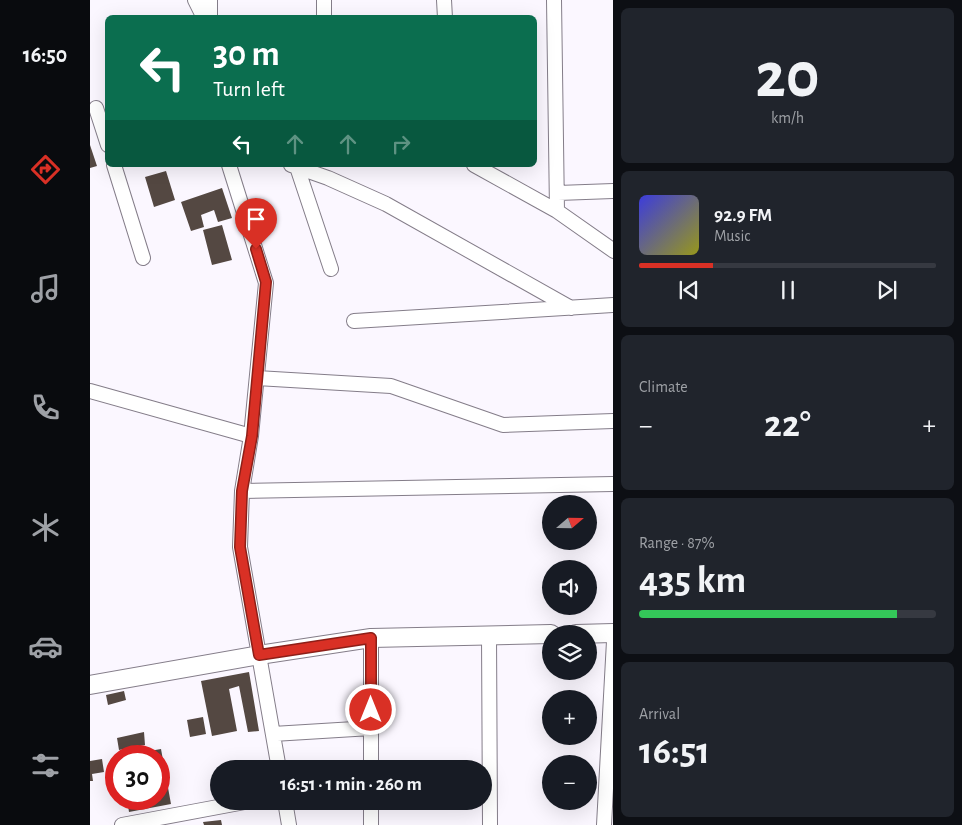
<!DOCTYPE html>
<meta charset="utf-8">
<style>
:root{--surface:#171b24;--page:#20242c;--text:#f1f3f6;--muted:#9ea1a6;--line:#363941;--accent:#d93025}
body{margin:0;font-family:"Alegreya Sans",sans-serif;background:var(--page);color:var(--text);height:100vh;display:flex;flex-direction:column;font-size:19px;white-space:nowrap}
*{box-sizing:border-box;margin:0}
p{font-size:16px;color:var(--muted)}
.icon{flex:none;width:28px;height:28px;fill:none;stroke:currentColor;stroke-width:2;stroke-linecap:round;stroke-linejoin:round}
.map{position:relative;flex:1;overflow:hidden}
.drawer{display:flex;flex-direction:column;gap:8px;padding:8px;background:#0d0f14;width:349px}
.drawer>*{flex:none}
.guide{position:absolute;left:15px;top:15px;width:432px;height:152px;border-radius:8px;box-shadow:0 5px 20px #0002;background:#0b6e4f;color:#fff;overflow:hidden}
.needle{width:32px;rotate:70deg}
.buttons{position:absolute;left:452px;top:495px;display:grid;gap:10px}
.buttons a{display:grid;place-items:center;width:55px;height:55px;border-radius:50%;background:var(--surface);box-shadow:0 5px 20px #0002;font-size:25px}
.speed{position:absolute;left:15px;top:745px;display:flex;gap:10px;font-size:25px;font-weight:700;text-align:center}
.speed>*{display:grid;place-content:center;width:65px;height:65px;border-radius:50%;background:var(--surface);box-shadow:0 5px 20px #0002;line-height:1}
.speed .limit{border:8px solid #d22;background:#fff;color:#111}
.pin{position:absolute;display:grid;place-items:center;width:42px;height:42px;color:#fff;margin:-51px -21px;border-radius:50% 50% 50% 0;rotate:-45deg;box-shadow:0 0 5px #0007}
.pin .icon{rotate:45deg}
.me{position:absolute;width:55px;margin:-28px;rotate:0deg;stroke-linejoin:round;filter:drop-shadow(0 0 4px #0008)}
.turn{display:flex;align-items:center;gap:18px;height:105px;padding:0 25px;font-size:22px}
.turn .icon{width:65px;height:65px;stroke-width:2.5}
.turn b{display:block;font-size:35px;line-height:42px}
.lanes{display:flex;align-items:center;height:48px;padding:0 25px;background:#0003;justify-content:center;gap:25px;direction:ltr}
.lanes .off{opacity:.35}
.big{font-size:38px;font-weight:600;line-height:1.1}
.drawer .widget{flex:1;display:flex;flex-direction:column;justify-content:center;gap:8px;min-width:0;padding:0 18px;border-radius:8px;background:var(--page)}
.drawer .dial{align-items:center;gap:0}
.dial b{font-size:65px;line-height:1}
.song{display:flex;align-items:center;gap:15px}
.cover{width:60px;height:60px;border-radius:8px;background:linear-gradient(135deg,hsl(240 70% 55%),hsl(60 70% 35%))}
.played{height:5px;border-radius:2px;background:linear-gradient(90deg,var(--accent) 25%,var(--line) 25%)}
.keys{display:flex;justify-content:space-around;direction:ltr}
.heat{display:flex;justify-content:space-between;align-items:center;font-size:28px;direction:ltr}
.charge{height:8px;border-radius:4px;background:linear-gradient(90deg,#34c759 87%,var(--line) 0)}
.trip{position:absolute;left:120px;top:760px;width:282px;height:50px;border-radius:25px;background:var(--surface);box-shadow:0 5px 20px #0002;font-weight:600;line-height:50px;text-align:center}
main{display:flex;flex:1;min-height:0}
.dock{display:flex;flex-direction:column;width:90px;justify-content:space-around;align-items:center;background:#090b0e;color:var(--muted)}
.dock .icon{width:35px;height:35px}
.dock .on{color:var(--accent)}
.dock b{font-size:22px;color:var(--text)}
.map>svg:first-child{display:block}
.building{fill:#544842}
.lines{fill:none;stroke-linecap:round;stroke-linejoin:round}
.minor-casing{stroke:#847d89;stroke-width:16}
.tertiary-casing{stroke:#847d89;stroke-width:20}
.minor{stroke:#fff;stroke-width:14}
.tertiary{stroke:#fff;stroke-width:18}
.route-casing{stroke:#8d1f18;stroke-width:12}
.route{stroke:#d93025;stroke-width:9}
</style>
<main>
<nav class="dock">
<b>16:50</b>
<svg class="icon on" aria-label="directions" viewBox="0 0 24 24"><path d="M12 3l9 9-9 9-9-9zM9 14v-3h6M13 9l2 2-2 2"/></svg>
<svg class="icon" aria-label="music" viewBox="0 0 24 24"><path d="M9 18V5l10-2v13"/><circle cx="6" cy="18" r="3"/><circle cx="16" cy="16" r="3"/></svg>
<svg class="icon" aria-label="phone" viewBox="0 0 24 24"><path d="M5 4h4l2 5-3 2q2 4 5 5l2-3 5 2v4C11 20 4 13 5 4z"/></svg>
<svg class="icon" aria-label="climate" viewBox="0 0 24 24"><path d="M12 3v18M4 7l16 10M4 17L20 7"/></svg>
<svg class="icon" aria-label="car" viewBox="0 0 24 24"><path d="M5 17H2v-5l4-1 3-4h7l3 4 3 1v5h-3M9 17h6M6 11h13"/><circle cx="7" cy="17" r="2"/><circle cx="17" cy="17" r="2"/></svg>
<svg class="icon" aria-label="filters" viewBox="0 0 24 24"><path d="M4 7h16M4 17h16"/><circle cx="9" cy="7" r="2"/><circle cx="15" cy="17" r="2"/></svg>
</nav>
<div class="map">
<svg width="524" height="825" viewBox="0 0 524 825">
<rect width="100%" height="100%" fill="#fbf7ff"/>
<path class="building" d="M0,145L7,166L0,168Z
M76,171L85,200L64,207L55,177Z
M132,188L142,218L128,222L124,210L111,215L114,227L101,231L91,202Z
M132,225L142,260L122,265L113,230Z
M159,672L169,731L158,732L149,686L139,689L147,731L122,736L111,681Z
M34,691L36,700L18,705L16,695Z
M113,717L116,734L100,737L97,720Z
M54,732L55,745L29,750L27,738Z
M71,749L81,804L39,812L37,799H69V756L37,755Z
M12,759L14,772L2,774L3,781H0V761Z
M131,820L132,825H114L113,822Z"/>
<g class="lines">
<g class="minor-casing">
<path id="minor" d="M105,0L114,18
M120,0V18
M234,0V18
M354,0L355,18
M464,0L467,211
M6,108L18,145
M24,165L53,258
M139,165L176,283L161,436L152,491L150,547L189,769
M201,165L238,178L296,204L481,308
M384,165L467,211L524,251
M207,167L241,269
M468,193L524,191
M264,321L524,305
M167,378L301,386L413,425L524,421
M0,391L161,436
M152,491L524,484
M399,635L400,825
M183,734L281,728
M281,769V638
M195,801L199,825
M32,825L160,801
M281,825V801
M514,825L524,641"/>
</g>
<g class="tertiary-casing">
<path id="tertiary" d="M486,634L524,633
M0,685L169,655L281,638L461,634"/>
</g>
<use href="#minor" class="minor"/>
<use href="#tertiary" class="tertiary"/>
</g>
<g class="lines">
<g class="route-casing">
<path id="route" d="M166,249L176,282L162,436L152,491L150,547L169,655L281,638V710"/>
</g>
<use href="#route" class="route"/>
</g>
</svg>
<div class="buttons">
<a><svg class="needle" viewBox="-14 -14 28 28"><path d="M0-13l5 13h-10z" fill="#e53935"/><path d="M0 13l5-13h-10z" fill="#9ea1a6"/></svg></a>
<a><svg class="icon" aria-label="sound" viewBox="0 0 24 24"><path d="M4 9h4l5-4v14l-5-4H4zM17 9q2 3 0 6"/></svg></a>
<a><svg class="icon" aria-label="layers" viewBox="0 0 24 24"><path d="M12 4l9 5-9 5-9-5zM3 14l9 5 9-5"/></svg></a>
<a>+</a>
<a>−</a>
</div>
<div class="speed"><div class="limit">30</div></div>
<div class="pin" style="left:166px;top:249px;background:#d93025"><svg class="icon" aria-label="arrive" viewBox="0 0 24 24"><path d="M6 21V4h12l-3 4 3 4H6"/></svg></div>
<svg class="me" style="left:281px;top:710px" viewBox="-20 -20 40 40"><circle r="17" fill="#d93025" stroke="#fff" stroke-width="3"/><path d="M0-11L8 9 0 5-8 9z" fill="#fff"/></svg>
<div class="trip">16:51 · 1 min · 260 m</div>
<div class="guide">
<div class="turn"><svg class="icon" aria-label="left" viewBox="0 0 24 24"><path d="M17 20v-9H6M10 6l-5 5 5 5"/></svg><div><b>30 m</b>Turn left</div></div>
<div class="lanes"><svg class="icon" aria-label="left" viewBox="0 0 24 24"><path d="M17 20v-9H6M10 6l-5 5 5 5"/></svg><svg class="icon off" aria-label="ahead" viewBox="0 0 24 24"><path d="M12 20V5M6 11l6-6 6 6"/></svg><svg class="icon off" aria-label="ahead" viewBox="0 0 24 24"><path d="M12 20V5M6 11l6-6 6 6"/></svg><svg class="icon off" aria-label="right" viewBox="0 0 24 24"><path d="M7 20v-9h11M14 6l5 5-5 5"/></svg></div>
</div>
</div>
<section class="drawer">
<div class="widget dial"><b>20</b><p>km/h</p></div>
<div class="widget">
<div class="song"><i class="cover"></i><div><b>92.9 FM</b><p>Music</p></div></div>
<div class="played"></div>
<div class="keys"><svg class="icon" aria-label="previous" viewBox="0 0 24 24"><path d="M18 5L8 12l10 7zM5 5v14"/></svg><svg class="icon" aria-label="pause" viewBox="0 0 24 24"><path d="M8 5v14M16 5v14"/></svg><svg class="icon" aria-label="next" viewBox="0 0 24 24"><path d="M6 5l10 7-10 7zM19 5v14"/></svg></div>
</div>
<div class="widget"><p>Climate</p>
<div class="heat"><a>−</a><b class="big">22°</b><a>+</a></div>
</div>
<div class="widget"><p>Range · 87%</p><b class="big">435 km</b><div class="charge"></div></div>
<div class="widget"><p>Arrival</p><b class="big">16:51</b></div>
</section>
</main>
